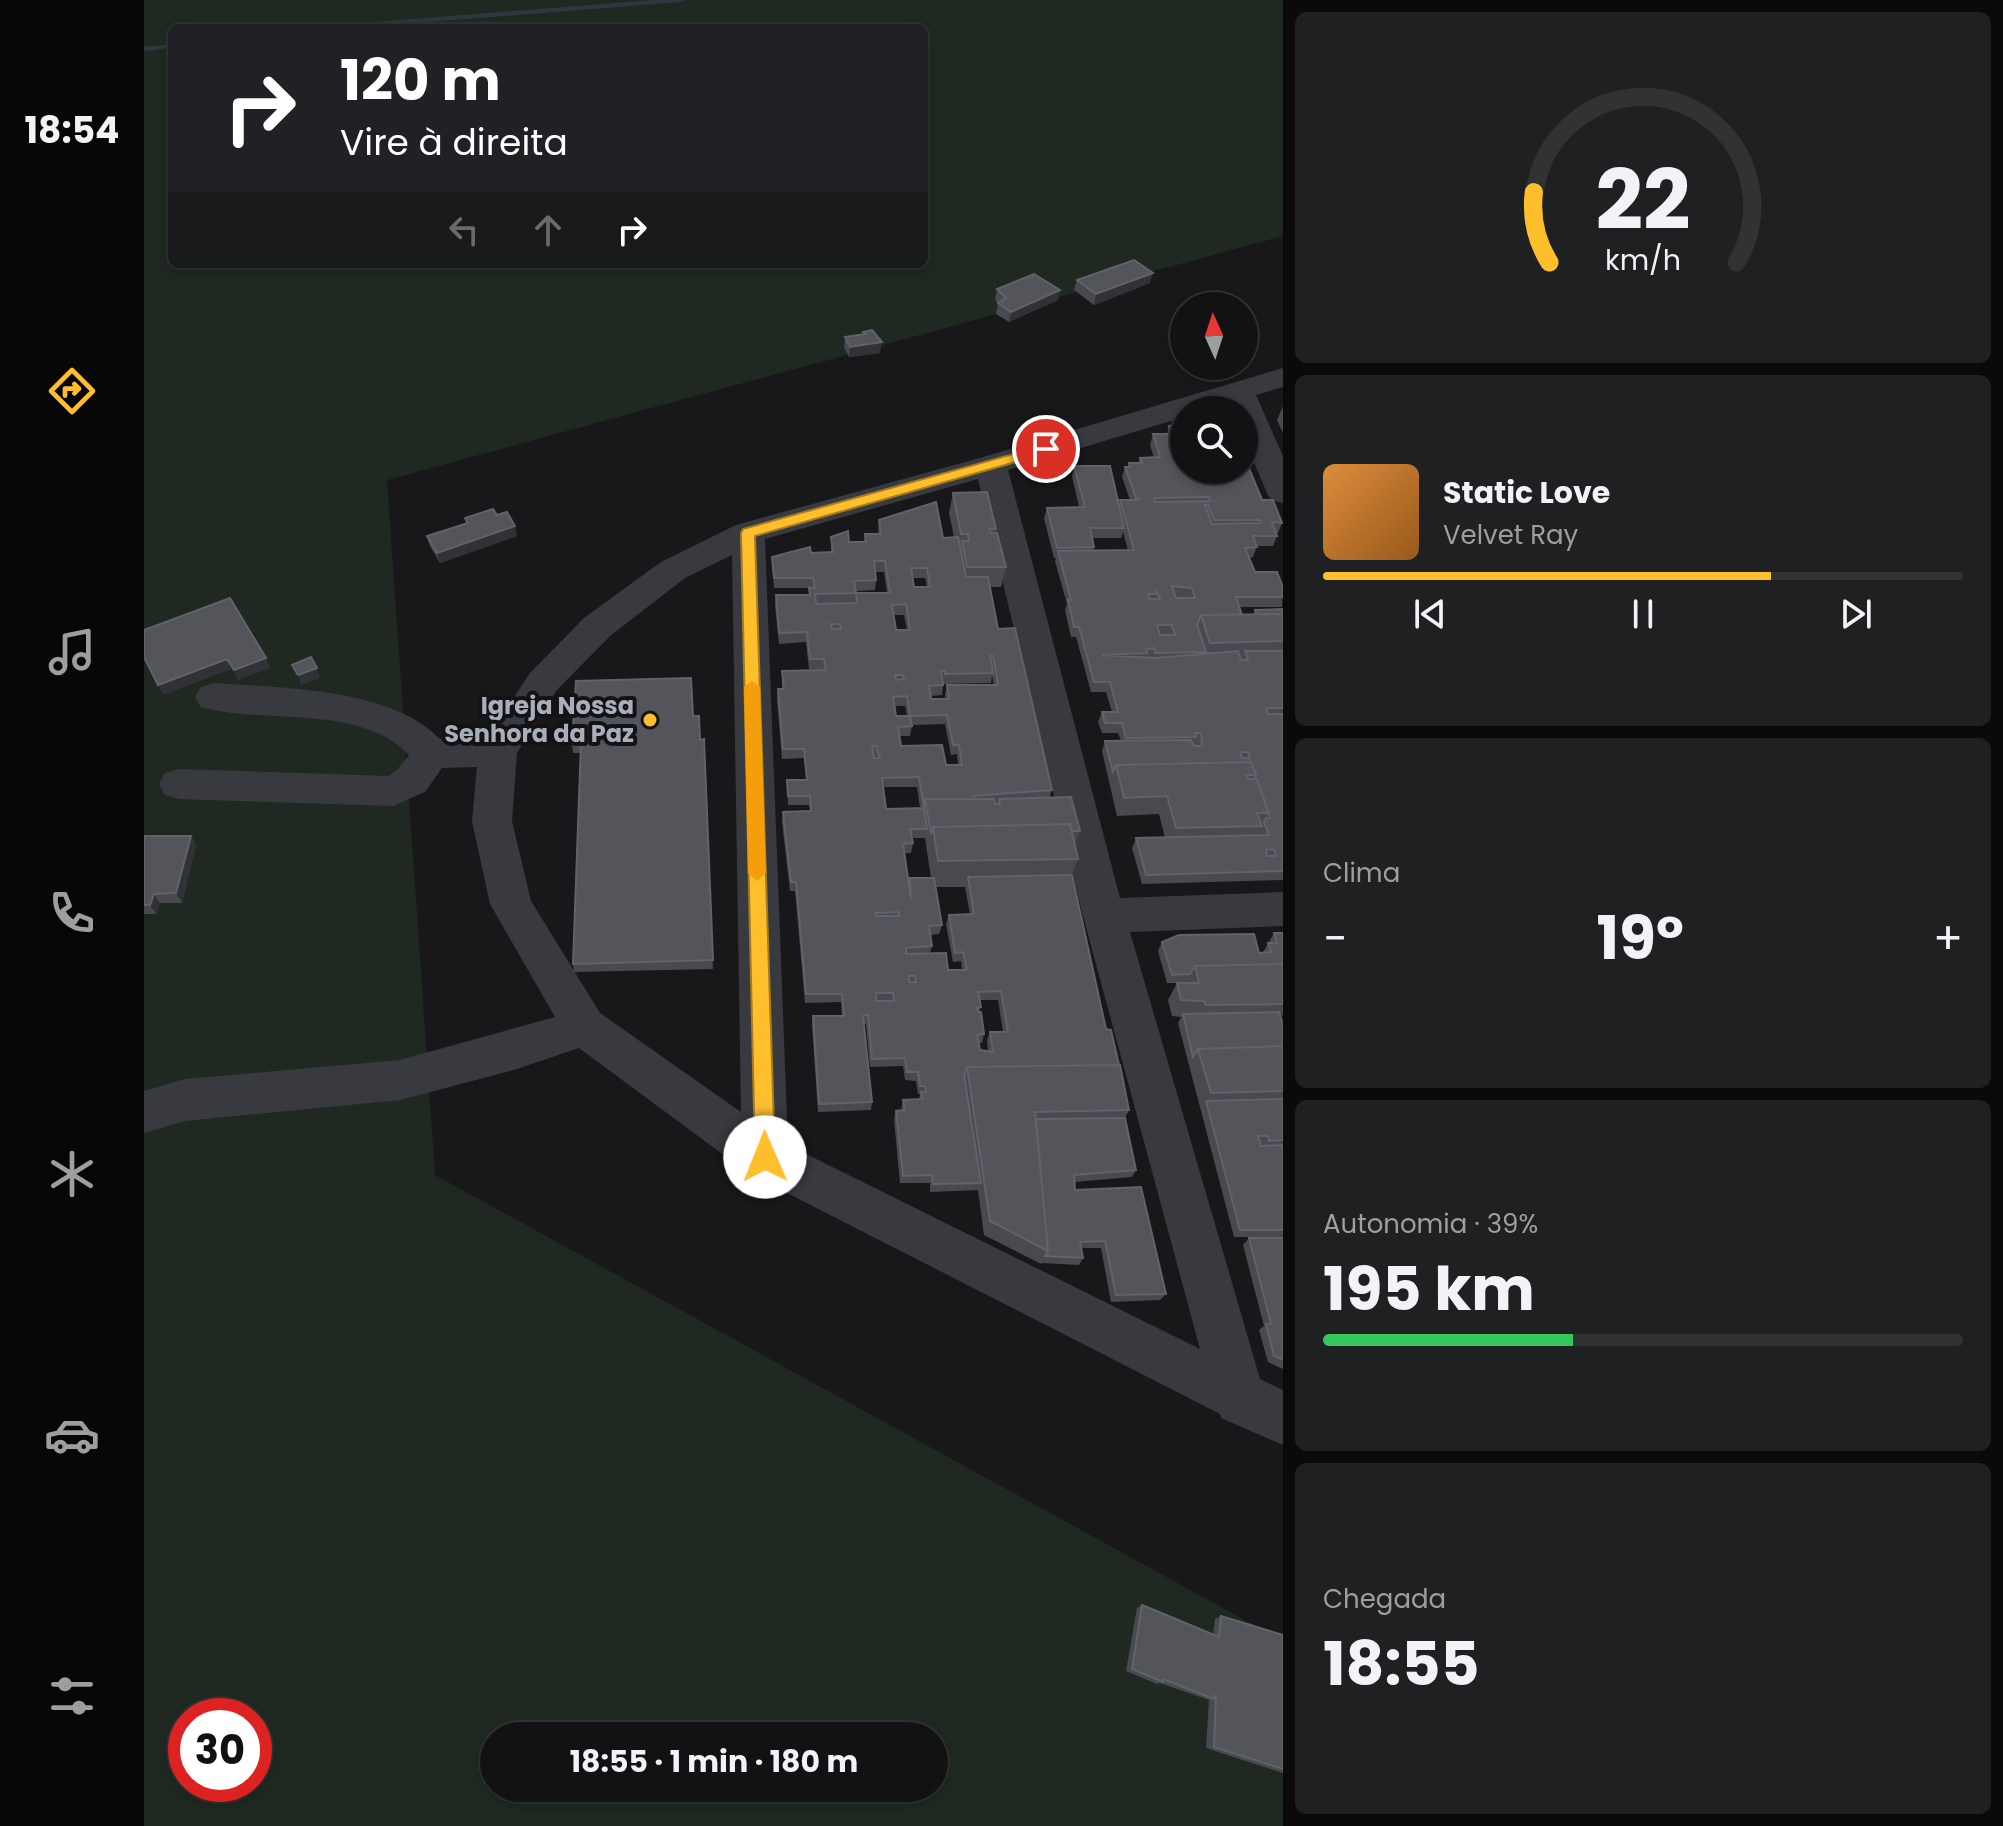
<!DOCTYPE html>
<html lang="pt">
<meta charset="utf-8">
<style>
:root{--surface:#121214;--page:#1f2022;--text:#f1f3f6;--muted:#9c9ea0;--line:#313234;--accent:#ffbe2c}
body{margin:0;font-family:Poppins,sans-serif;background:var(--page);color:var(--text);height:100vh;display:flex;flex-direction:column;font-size:30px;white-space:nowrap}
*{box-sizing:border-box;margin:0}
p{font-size:26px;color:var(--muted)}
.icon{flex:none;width:44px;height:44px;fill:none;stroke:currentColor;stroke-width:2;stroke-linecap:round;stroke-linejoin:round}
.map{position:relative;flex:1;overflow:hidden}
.panel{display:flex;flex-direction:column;gap:12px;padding:12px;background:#0a0a0b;width:720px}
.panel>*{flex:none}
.banner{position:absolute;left:24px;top:24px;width:760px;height:244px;border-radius:12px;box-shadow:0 4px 12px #0003,0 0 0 2px var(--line);background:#202124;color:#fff;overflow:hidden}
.needle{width:52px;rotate:357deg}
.fabs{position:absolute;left:1026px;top:292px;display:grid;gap:16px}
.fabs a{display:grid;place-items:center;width:88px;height:88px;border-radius:50%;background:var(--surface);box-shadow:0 4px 12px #0003,0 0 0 2px var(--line);font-size:40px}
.speed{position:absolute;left:24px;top:1698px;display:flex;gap:16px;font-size:40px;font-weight:700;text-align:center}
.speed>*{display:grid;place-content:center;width:104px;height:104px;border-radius:50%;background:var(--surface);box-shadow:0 4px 12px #0003,0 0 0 2px var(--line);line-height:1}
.speed .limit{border:12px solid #d22;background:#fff;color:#111}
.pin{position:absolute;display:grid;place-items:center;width:68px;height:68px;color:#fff;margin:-34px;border:4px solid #fff;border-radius:50%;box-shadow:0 2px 8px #0007}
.me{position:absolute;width:88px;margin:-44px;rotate:359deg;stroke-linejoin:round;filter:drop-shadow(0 0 6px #0008)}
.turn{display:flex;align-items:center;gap:28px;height:168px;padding:0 40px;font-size:36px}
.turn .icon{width:104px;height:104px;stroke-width:2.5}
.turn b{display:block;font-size:56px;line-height:68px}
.lanes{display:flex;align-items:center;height:76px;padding:0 40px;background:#0003;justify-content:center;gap:40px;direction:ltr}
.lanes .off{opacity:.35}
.big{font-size:60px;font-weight:700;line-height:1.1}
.panel .card{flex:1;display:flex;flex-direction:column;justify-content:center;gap:12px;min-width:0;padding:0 28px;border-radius:12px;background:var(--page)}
.panel .dial{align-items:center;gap:0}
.dial svg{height:208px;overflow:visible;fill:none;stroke:var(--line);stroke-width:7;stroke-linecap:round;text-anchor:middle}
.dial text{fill:var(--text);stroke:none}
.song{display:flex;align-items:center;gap:24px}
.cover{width:96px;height:96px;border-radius:12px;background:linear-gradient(135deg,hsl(30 70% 55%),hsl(30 70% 35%))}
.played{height:8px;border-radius:4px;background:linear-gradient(90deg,var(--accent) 70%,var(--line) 70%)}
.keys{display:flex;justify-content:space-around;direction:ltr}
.heat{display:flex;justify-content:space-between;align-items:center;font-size:44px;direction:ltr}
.charge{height:12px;border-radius:6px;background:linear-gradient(90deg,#34c759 39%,var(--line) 0)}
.trip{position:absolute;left:336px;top:1722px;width:468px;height:80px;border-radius:40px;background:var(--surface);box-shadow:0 4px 12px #0003,0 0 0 2px var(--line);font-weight:700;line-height:80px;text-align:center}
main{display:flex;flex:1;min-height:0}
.tab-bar{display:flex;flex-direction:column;width:144px;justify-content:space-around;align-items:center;background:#070708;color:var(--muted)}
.tab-bar .icon{width:56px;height:56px}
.tab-bar .selected{color:var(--accent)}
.tab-bar b{font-size:36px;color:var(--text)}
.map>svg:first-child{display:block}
.green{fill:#1f2921;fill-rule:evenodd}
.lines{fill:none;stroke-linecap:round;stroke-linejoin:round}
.stream{fill:#2d3740;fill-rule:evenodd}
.minor{fill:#393a40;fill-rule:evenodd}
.wall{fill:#494a4f;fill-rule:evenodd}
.shaded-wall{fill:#313235}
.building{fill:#54555b;stroke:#61636a;stroke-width:2;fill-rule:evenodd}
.route{fill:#ffbe2c;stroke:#a67c1d;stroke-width:2}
.slow{fill:#f59e0b}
.poi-dot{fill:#ffbe2c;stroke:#131315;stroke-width:3}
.labels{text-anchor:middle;stroke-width:8;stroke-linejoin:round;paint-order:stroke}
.poi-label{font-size:24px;font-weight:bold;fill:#a9aebb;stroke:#131315;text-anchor:end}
</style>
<main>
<nav class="tab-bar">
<b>18:54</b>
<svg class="icon selected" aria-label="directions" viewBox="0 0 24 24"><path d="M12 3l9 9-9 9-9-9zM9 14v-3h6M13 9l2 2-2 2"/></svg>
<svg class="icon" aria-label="music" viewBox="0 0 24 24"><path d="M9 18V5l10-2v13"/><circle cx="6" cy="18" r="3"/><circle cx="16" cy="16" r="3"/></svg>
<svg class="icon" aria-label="phone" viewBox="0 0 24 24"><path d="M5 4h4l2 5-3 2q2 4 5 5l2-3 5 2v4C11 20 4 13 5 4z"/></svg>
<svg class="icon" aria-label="climate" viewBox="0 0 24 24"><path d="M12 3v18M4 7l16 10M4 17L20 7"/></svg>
<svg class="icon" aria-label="car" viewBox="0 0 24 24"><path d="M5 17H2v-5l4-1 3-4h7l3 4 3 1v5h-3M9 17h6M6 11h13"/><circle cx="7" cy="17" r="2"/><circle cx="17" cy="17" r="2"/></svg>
<svg class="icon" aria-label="filters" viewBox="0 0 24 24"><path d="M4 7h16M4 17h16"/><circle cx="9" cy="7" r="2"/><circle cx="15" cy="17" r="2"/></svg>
</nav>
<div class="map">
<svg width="1139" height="1826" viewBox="0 0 1139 1826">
<rect width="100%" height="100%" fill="#18181a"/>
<path class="green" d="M0,0H1139V236L243,480L291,1175L1139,1641V1826H0ZM28,28H780V264H28ZM42,1716H110V1784H42ZM350,1736H790V1788H350Z"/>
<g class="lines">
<path class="stream" d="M509,0H541L537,2L208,28H176L180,26Z
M28,44V48L0,51V47Z"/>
<path class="minor" d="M1139,368V387L1112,395L1139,456V503L1127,500L1123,493L1100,439V410H1088L1085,403L1062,410H1040V417L864,470L976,898L1139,892V926L986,932L1116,1379L1139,1390V1445L1077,1418L1076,1414L604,1173L435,1048L370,1070L256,1100L41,1121L0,1133V1091L41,1079L256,1060L411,1017L346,904L328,821L333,767L298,768L281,792L249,806L35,799L21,795L15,784L21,773L35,769L244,776L253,770L265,755C215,703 120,725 57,707L51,697L57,687L70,683C137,688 247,688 296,739L343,738L386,673L440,618L517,562L592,525L836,458ZM834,479L939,916L1056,1349L644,1145L621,539ZM588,555L597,1112L456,1013L387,901L368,821L373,753L412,691L466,636L541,578Z"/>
</g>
<path class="wall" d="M933,280L1006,283L950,305L930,290Z
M853,289L914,300L865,322L852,314L854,303L851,300Z
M719,332L736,353L705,357L700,347L701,337L719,334Z
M1139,406V433L1133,420Z
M1025,426L1040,470L1118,500L1138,523L1134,533H1132L1133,536L1129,546H1113L1109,557L1105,558L1111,572L1139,587L1138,607H1096L1098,615L1109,614L1111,610L1139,609V880L998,884L988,848L992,838H1021L1015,814L973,816L958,751L961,741H977L974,733H958L954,722L958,712H968L962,692H947L932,637H927L921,610L923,604L911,561L912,558H910L900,518L903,508L935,507L928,476L930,466L975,505L976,500H986L978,477L981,467H984L985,463H994L996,458H1010L1006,445L1009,434H1023ZM979,532L984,550L949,551L950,547L948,538H977Z
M809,493L852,529L851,533L862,567L857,587H846L854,629L908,790L905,798L936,831L931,844L934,859L928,875L962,1029L985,1110L981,1118L992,1170L988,1177L930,1182L931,1190L1022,1294L1016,1300L967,1302L957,1248H937L939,1258L935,1265L898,1263L897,1264L840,1235L834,1190L786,1192V1183H756L750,1119L752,1111L757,1110L759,1100H775L776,1094H774L772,1081L761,1080L759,1066L726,1067L722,1024H720L728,1102L727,1110L674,1112L668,1025L669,1016H698L697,1002L661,1003L651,891H646L638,822L639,812L666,811L665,805H644L643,780H662L660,758L638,759L633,699L634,689H638V671L679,669H665L662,642L635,644L631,605L632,595H665V588H669H630L628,557L667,553L687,552V537L705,542H720L721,534H734L735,520L799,538L810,537L805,513ZM731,572H740L743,593H712L711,603L712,591L731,590L732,580ZM769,578H781L783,587H770ZM750,615H760L763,630H752ZM848,676L850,685H803L801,695V699H787L786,696L798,695L799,684L847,683ZM750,706H761L763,716H752ZM801,724L807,755L813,754L814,765H802L757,746L756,736H766L768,725ZM739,787H773L776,808L742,809ZM768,838H781L787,878H766L765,883L760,853H767L769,843ZM792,887H821L826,914L805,915L802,924L809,962L817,961L818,970H804L786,953L788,946L786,935L795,934L798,925ZM835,1000H854L859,1032H846L843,1040L844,1051L836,1050L835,1043H838L840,1034L835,1012L837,1007Z
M353,515L373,536L296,563L286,546L283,536L322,524L321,518Z
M549,716L556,740L560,739L569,969L430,972L429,964L437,753H429L428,744Z
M0,836H47L52,845L38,903H16L12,914H0Z
M1130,933H1139V1017L1138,1015H1136L1139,1024V1237H1090L1034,1023L1037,1017L1028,1016L1024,1000L1033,983H1023L1014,951L1018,942L1115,953L1119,952Z
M1105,1238H1139V1369L1124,1362L1115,1330L1120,1326L1099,1245Z
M998,1605L1069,1635L1071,1619L1077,1616L1139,1635V1773L1062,1748L1065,1700L1016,1683L1013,1684L982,1671L993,1608Z"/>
<path class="shaded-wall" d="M1009,273L1006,283L950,305L952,294Z
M916,290L914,300L865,322L867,312Z
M738,342L736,353L705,357L706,347Z
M371,526L373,536L296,563L293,553Z
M122,658L126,668L94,680L90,670Z
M83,659L87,669L19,695L14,685Z
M173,668L176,678L157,685L154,675Z
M47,836L52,845L38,903L32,893Z
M10,894L16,903L12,914L6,905Z"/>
<path class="building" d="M990,260L1009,273L952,294L933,280Z
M890,274L916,290L867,312L854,303L862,298L853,289Z
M728,330L738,342L706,347L701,337L721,334L719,332Z
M1034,424H1040V470H1100V456L1118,500H1129L1138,523L1128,522L1133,536H1109L1113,547L1101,548L1111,572H1133L1139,587V597H1092L1098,615H1057L1053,625L1062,652L1011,653L1010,648L1002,649L1003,653L958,655L1011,658L1094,651L1097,660H1104L1101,651H1139V708H1122L1124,714H1139V871L1002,875L992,838L1125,835L1120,822L1122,818H1126L1113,779H1110L1112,775L1107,762L972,765L969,772L961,741L1047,740L1050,746H1058L1057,733H1051L1052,737L982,738L978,723H961L958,712H974L966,682H950L935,627H930L924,600H927L914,551L990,550L976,500H996L992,498L981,467H986L985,463H998L996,458L1016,457L1009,434H1028L1025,426ZM1065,497L1066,501L1011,502L1010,498ZM1061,505H1064L1070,520H1116L1117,523L1068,524ZM1028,586L1048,588L1051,598H1032ZM1012,590L1016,599H1005L1004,594H1013ZM1013,625H1028L1031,635H1016ZM1096,752H1104L1106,758H1098ZM1122,849L1130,850L1132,856H1123Z
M930,466H966L980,528H946L950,547L913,548L903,508L941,507Z
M843,492L852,529H845L847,533H853L862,567H823L818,541H825L824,534H817L809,493Z
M792,502L799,538L814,537L822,577H844L854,629L871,628L908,790L829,796L830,799H781L780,808L775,777L738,778L742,809L780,808L783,829H766L769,843L759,844L767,899L766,878H790L798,925L785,926L788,946L762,948V954L802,953L804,970H823L819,952L811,953L805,915L830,914L824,877L928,875L962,1029L967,1030L975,1065L823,1067L820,1075L837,1183L789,1184L788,1175L759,1176L752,1111L761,1110L759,1100L778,1099L777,1092H782L781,1086H776L774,1072H763L761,1058L728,1059L724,1015L719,1016L728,1102L675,1104L669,1016H700L698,994H662L652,882H647L639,812L667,811L666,796H644L643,780H663L660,749H639L634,689H640L638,671L682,670L680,659H666L663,632L635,633L632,595H666L665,588H671L669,578H630L628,557L666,547L667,553L689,552L687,537L704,531L705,542H722L721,534H737L735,520ZM730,561H741L746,593H712L713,603L672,604L671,594L712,593L710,581L732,580ZM767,568H783L786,587H770ZM762,604L766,630H752L748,605ZM687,624H696L697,629H688ZM846,656H849L854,685H803L805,699H787L785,686L799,685L797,671H801V674L849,673ZM751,675H759L760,679L752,680ZM763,696L766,716H752L749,697ZM803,715L809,745H815L818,765H802L798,745L757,746L754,727L768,726L766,716ZM728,746H732L736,758H730ZM755,912V916H732V913ZM765,976H771L772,982H765ZM857,991L864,1032H846L849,1052L836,1050L833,1035L840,1034L837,1012H834L833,1008L837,1007L834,992ZM732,993H749L750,1001H732Z
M349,509L353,515L363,512L371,526L293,553L283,536L324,523L321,518Z
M86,598L122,658L90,670L83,659L14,685L0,657V630Z
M1139,609V614H1113L1111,610Z
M1139,614V641L1066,643L1057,615Z
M167,657L173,668L154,675L148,665Z
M547,678L549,716H555L556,740L560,739L569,960L429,964L437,743L428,744L432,681Z
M1107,762L1112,775H1102L1104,779H1113L1125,813H1113L1118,826L1032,828L1023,796L980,798L972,765Z
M927,797L936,831H928L926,824L789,827L787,834L781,799H850L851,804H856L855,799Z
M926,824L934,859L794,861L789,827Z
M0,836H47L32,893L10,894L6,905H0Z
M1130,933H1139V964L1051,966L1046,974L1028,975L1018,942L1035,935L1110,934L1115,953L1127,952L1124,943H1133Z
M1139,964V1004L1062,1005L1060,1001L1037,1000L1033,983H1055L1051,966Z
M1135,1012L1139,1024V1046L1054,1049L1049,1057L1039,1014Z
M1139,1046V1091L1067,1093L1054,1049Z
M976,1065L985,1110L891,1112L904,1251L846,1221L823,1067Z
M1139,1099V1140L1125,1141L1124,1136H1114L1117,1146L1139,1145V1230H1096L1062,1101Z
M981,1118L992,1170L930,1175L931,1190L997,1187L1022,1294L972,1295L961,1241L936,1242L939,1258L901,1256L904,1251L892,1119Z
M1105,1238H1139V1360L1130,1356L1122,1324H1127Z
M998,1605L1075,1637L1077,1616L1139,1635V1769L1070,1747L1072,1695L1070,1699L1019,1679V1682L988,1669Z"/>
<path class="route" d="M902,445L907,446V452L611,536L631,1157L628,1164L621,1166L614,1164L611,1157L597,533L599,529Z"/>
<path class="slow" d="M608,681L616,687L622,873L613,881L604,873L600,687Z"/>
<circle class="poi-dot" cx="506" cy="720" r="8"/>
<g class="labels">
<g class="poi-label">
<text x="490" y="714">Igreja Nossa<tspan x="490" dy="28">Senhora da Paz</tspan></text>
</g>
</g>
</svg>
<div class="fabs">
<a><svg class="needle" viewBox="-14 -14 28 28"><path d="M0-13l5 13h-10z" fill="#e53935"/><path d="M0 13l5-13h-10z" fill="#9c9ea0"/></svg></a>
<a><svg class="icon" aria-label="search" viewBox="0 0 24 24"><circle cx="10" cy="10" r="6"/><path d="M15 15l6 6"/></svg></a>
</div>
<div class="speed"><div class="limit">30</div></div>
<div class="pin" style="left:902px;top:449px;background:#d93025"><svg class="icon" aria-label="arrive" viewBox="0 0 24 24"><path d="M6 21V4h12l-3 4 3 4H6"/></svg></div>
<svg class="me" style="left:621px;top:1157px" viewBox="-20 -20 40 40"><circle r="19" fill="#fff"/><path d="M0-13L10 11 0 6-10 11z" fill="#ffbe2c"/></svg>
<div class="trip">18:55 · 1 min · 180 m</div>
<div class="banner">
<div class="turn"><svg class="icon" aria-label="right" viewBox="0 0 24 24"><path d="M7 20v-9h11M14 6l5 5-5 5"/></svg><div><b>120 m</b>Vire à direita</div></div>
<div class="lanes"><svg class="icon off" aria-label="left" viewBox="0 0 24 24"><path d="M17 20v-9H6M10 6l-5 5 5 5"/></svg><svg class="icon off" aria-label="ahead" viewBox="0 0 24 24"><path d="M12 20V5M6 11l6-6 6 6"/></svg><svg class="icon" aria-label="right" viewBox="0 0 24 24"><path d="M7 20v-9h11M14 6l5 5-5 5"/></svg></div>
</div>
</div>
<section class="panel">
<div class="card dial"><svg viewBox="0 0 100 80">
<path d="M14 69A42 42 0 1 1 86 69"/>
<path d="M14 69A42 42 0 0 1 8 42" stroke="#ffbe2c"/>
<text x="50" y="56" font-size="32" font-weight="700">22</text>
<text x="50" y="72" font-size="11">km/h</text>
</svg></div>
<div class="card">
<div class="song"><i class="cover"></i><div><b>Static Love</b><p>Velvet Ray</p></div></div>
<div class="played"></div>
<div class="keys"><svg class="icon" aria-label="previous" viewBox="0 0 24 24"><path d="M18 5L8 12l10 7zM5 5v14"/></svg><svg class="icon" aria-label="pause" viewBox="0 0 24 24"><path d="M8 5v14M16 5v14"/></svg><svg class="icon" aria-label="next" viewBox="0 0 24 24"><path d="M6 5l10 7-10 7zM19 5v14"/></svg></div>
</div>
<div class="card"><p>Clima</p>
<div class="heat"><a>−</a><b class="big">19°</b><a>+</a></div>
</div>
<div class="card"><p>Autonomia · 39%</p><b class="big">195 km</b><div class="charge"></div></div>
<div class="card"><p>Chegada</p><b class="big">18:55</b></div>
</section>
</main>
